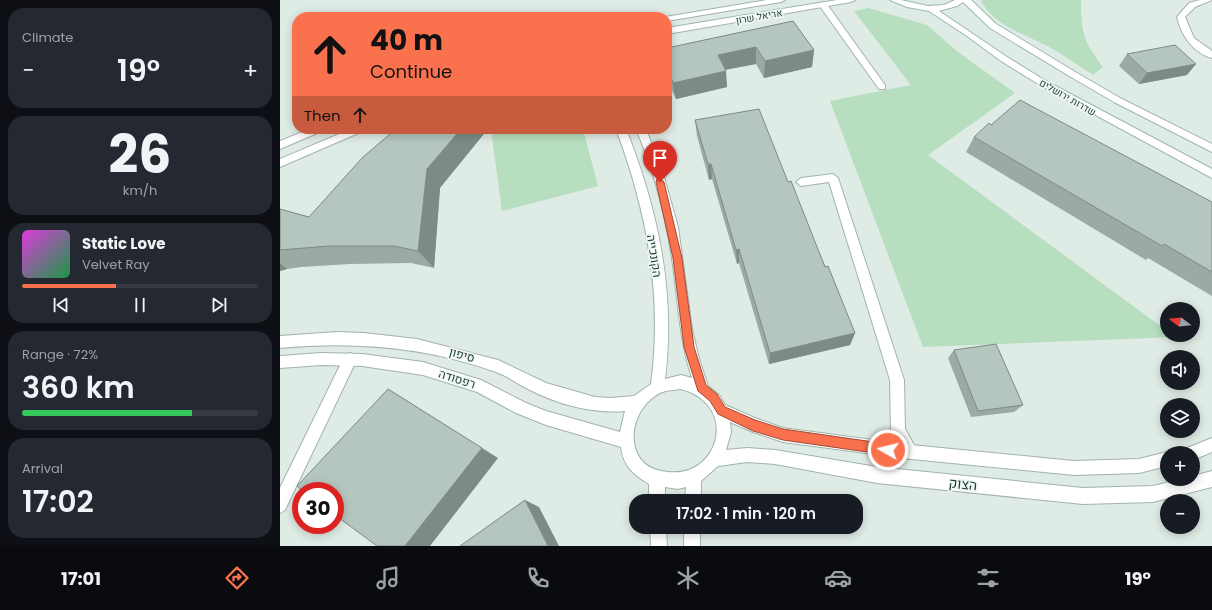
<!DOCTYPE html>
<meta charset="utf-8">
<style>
:root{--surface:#171b24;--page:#242831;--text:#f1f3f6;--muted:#9ea1a6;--line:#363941;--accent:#fa714e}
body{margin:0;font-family:Poppins,Heebo,sans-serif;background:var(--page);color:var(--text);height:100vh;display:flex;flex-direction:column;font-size:15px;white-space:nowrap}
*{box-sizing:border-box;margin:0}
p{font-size:13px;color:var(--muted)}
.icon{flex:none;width:22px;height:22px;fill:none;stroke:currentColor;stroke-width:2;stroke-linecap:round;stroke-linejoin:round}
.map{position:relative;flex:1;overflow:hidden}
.panel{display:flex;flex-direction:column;gap:8px;padding:8px;background:#0d0f14;width:280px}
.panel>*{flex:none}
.banner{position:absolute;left:12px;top:12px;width:380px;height:122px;border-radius:16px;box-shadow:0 2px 10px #0003;background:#fa714e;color:#111;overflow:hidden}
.needle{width:26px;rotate:286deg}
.controls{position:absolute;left:880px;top:302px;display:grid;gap:8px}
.controls a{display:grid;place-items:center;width:40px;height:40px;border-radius:50%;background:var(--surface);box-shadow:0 2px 10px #0003;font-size:20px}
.speed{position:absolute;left:12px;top:482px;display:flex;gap:8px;font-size:20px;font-weight:700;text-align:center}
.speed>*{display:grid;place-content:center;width:52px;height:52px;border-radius:50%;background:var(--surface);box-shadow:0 2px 10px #0003;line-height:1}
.speed .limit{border:6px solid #d22;background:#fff;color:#111}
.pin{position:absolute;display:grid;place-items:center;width:34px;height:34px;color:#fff;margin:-41px -17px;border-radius:50% 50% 50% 0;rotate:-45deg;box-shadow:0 0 4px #0007}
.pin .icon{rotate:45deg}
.me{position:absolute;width:44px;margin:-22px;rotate:278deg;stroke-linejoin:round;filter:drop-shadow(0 0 3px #0008)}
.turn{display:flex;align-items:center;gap:14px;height:84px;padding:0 12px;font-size:18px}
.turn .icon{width:52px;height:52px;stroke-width:2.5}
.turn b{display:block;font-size:28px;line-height:34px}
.then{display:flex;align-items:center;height:38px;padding:0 12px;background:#0003;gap:8px;font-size:15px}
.big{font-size:30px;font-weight:600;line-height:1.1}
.panel .tile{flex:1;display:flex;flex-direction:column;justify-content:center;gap:6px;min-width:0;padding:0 14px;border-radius:16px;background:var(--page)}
.panel .dial{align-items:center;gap:0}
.dial b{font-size:52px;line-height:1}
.song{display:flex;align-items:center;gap:12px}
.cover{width:48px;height:48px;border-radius:6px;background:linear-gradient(135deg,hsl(300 70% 55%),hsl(140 70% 35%))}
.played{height:4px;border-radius:2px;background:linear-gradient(90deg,var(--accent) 40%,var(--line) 40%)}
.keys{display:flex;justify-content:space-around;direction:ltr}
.heat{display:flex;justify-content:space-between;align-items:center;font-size:22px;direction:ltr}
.charge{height:6px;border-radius:3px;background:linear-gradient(90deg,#34c759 72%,var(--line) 0)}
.trip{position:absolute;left:349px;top:494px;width:234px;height:40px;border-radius:16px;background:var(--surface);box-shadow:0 2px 10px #0003;font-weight:600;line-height:40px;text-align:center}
.tabs{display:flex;height:64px;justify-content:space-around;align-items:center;background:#090b0e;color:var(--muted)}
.tabs .icon{width:28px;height:28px}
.tabs .selected{color:var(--accent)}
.tabs b{font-size:18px;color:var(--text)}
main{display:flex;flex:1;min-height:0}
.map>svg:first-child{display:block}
.green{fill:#b6debf}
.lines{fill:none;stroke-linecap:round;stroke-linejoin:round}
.service-casing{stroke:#a2b3ac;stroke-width:2}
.minor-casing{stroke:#a2b3ac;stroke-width:2}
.tertiary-casing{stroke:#a2b3ac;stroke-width:2}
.secondary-casing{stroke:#9db8ad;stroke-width:2}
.service{fill:#fff;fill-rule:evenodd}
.minor{fill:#fff;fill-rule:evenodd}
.tertiary{fill:#fff;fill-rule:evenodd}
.secondary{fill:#fff;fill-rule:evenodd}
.wall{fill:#9baaa3}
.shaded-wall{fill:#7e8b85}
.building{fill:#b4c6be;stroke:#7e8b85}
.route{fill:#fa714e;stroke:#a24933}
.labels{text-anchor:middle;stroke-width:3.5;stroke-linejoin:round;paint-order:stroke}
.far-street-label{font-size:10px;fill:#1f3c33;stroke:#f0f8f3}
.street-label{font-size:12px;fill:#1f3c33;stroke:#f0f8f3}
.near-street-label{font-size:14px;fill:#1f3c33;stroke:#f0f8f3}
</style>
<main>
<section class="panel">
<div class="tile"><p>Climate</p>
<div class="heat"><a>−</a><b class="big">19°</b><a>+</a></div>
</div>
<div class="tile dial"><b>26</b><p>km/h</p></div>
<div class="tile">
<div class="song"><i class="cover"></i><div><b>Static Love</b><p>Velvet Ray</p></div></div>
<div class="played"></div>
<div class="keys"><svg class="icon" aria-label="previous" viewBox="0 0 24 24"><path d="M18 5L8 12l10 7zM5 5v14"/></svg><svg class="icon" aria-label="pause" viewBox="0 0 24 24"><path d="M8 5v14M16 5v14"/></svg><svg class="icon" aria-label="next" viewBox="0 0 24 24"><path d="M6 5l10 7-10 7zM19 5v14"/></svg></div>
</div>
<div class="tile"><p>Range · 72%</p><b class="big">360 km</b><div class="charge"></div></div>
<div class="tile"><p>Arrival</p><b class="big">17:02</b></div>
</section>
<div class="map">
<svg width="932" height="546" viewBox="0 0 932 546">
<rect width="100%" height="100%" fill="#dfebe5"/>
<path class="green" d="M701,0H801C801,33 803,40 823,67L813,75C799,66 785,56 771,48C748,35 712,26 701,0Z
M588,8L647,25L678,52L735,93L648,155L887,331V335H893L896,337L643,347L550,101L631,85L574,11Z
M217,129H303L318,186L222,211L211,130Z"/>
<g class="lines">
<g class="service-casing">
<path id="service" d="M540,3H546L605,85V89H599L539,5Z
M553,174L558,178L624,380L625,429L638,452L636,457L631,459L626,457L611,431L610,380L549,182L521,186L516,182L521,178Z
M70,353L75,355L77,359L5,510L0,513V488L65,355Z"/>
</g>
<g class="minor-casing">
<path id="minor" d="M920,0H932L915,7L905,17L914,38L932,51V58C913,53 901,35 897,17L909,3Z
M336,129H346C378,209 396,293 385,379L401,375L412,378C399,339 398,299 392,258C385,214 374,170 356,129H366L384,177L398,227L412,329L419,359L428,386L439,395L445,405L475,418L503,428L631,445L794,461L859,459L887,452L890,453H887V466L859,473L794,475L631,459L503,442L473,432L450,422L451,432L446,450L467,448L495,450L597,467L803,488L873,486L902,479H913V476L932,471V487L873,502L803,504L597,483L495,464L467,462L438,466L421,481V501H405L406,487L398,489L385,487V501H369V484C354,475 343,466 341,447L266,425L236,413L197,392L143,375L82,366L41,365L0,368V356L41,353L82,354L143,362L201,380L246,403L266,411L340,432L345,411C312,414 277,404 248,389C237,384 228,376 216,372C146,347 74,341 0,348V336L57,332L84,333L137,339L218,360L266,383L315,397L331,398L354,396L371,384C383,296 367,211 336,129ZM401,389C460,405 439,478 388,472C379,471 370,469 363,462C344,441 356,405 380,393C386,390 395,390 401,389Z
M932,438V452L913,460V453H905L907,448Z
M370,527H386L387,546H371Z
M404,527H420V546H404Z"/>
</g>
<g class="tertiary-casing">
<path id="tertiary" d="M487,0H505L501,2L387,21V17H385Z
M557,0H575L571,2L387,34V28Z
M30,129H44L42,131L0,149V141Z
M71,129H85L83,131L0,167V159Z"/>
</g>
<g class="secondary-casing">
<path id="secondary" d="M610,0H621L648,6L664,5L675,0H691L716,24L797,73L840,98L932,144V152L834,102L791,77L710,28L683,2L677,6L659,11L727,57L766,81L932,169V178L760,85L721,61L687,36L649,11L627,7Z"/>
</g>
<use href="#service" class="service"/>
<use href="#minor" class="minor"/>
<use href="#tertiary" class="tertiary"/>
<use href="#secondary" class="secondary"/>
</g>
<path class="wall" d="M513,21L534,50L532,67L484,78L476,64L445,70L447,87L396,99L389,84H387V48Z
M847,54L907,75L859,84L839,66Z
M415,120L508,182L575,333L570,345L489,364L459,263L457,264L432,179L429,180L417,136Z
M711,125L932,202V296L868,258L866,260L686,152L694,137Z
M160,188L154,268L131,263L70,264L21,267L7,269L0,271V209L29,217Z
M674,350L743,405L734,412L691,417L668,358Z"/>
<path class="shaded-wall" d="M476,47V64L438,71V55Z
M534,50L532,67L484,78L485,61Z
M916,64L907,75L859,84L867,73Z
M387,71L389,84H387Z
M446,71L447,87L396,99L393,83Z
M181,129H208L160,188L154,268L138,251L147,169Z
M428,164H431L432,179L429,180Z
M459,249V263L457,264L456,250Z
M0,263L7,269L0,271Z
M575,333L570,345L489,364L490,353Z
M108,389L218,458L150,546H125Z
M245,500L259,507L279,546H268Z"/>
<path class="building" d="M513,21L534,50L485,61L476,47L438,55L446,71L393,83L387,68V48Z
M895,45L916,64L867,73L847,54Z
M740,100L932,202V272L884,244L882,246L694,137L709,123L711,125Z
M479,109L508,182L511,181L545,267L548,266L575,333L490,353L459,249L456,250L431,164H428L415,120Z
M116,129H181L147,169L138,251L114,246H49L0,250V209L29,217L83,157Z
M716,344L743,405L698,411L674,350Z
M108,389L202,448L125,546H97L55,515V491H23L17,486Z
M245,500L268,546H180Z"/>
<path class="route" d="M377,179H380L384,182L402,258L414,347L426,385L437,394L445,407L475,420L503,429L608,444L612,446L613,450L612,453L608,455L503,440L473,431L438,414L430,401L418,391L404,347L393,258L376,182Z"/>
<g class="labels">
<g class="far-street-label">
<text transform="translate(479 16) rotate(-10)" y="4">אריאל שרון</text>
<text transform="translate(788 97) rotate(30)" y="4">שדרות ירושלים</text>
</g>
<g class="street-label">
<text transform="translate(374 256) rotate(81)" y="4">הקונכייה</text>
<text transform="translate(182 355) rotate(16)" y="4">סיפון</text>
<text transform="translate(177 379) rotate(18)" y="4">רפסודה</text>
</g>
<g class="near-street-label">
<text transform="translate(683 484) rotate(6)" y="5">הצוק</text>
</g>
</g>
</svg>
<div class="controls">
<a><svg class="needle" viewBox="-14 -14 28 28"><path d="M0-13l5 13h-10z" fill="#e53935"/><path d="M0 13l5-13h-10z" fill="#9ea1a6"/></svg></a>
<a><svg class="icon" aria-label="sound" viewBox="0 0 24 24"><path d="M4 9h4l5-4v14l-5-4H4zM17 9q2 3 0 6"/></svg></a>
<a><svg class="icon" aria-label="layers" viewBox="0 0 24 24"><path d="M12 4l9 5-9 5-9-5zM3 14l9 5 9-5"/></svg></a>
<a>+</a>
<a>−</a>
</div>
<div class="speed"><div class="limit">30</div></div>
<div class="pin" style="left:380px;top:182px;background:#d93025"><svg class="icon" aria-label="arrive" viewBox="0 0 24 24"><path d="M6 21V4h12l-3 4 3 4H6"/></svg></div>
<svg class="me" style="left:608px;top:450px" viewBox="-20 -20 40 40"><circle r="17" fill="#fa714e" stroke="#fff" stroke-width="3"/><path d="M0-11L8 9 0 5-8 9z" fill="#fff"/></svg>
<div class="trip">17:02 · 1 min · 120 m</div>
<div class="banner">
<div class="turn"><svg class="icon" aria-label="ahead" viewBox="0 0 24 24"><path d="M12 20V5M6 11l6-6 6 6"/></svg><div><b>40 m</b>Continue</div></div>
<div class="then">Then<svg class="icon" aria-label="ahead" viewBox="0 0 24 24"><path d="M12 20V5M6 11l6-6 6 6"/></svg></div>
</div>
</div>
</main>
<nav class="tabs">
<b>17:01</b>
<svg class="icon selected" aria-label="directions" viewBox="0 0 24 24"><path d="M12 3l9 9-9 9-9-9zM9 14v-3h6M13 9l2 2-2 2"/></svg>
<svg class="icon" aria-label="music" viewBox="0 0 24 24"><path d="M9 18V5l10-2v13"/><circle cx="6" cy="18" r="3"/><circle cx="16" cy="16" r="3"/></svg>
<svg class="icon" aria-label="phone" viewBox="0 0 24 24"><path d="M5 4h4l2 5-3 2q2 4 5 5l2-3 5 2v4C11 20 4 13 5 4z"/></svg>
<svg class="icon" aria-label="climate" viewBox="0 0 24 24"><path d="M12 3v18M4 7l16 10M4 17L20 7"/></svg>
<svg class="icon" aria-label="car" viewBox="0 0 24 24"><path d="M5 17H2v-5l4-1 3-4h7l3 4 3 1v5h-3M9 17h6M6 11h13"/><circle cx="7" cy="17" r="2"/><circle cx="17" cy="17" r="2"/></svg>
<svg class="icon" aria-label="filters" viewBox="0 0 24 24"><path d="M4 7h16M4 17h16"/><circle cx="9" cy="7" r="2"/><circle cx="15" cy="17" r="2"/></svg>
<b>19°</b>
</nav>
